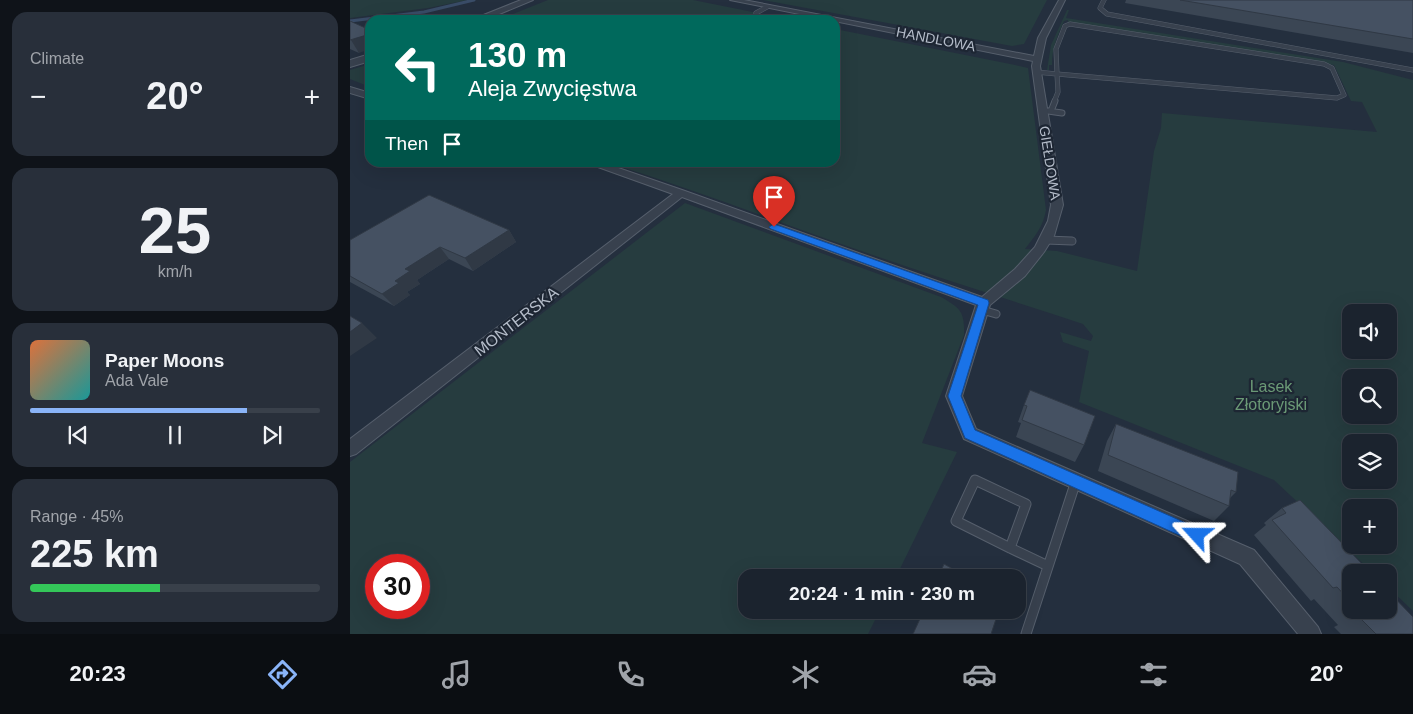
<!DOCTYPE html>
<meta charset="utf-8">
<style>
:root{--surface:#1b232e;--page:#282f3a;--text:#f1f3f6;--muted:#a0a4aa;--line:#39404a;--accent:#8ab4f8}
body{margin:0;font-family:Arial,sans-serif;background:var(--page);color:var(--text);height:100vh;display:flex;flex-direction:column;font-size:19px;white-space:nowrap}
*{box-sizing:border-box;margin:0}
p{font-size:16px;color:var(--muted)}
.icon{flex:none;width:28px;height:28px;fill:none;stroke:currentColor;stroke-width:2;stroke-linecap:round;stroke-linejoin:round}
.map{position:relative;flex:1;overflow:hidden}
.side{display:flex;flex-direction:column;gap:12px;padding:12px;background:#0f1319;width:350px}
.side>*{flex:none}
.top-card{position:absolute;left:15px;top:15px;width:475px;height:152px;border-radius:15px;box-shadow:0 5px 20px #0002,0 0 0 1px var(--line);background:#00695c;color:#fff;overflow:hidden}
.buttons{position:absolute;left:992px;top:304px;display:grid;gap:10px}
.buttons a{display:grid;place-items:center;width:55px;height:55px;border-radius:10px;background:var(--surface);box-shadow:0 5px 20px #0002,0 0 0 1px var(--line);font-size:25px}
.speed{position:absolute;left:15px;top:554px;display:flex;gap:10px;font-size:25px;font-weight:700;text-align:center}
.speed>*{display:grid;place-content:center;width:65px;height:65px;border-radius:50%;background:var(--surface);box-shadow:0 5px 20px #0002,0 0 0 1px var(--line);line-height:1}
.speed .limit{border:8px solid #d22;background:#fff;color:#111}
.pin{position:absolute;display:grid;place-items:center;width:42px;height:42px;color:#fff;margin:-51px -21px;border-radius:50% 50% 50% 0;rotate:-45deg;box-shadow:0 0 5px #0007}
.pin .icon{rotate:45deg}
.me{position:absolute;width:55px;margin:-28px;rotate:294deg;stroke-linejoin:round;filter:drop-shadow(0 0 4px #0008)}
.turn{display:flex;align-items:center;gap:18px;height:105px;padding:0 20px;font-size:22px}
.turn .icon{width:65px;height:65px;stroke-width:2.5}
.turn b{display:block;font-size:35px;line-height:42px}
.then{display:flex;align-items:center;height:48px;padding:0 20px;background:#0003;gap:10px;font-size:19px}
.big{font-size:38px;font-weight:700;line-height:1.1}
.side .card{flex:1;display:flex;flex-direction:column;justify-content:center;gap:8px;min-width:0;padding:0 18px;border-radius:15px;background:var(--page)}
.side .dial{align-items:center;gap:0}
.dial b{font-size:65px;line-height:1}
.song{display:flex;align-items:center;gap:15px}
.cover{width:60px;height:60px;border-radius:8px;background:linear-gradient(135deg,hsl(20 70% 55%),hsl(180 70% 35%))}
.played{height:5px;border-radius:2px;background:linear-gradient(90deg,var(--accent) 75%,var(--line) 75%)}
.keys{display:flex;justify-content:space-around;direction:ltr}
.heat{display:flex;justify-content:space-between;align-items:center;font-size:28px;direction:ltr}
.charge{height:8px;border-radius:4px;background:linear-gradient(90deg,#34c759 45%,var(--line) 0)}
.trip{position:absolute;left:388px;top:569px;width:288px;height:50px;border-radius:15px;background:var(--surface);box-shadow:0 5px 20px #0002,0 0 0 1px var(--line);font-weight:700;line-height:50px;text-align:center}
.tab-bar{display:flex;height:80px;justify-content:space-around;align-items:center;background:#0b0e12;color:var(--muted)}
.tab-bar .icon{width:35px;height:35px}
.tab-bar .current{color:var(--accent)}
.tab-bar b{font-size:22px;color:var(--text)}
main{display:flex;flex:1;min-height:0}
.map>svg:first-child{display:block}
.green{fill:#263c3f;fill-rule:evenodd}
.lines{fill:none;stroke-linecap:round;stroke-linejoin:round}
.stream{stroke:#394c67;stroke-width:3}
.service-far3-casing{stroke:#565f6c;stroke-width:5}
.service-far2-casing{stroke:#565f6c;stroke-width:7}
.service-far1-casing{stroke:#565f6c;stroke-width:9}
.service-casing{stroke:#565f6c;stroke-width:11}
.minor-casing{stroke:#565f6c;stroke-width:2}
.tertiary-casing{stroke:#565f6c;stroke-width:2}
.service-far3{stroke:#38414e;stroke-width:4}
.service-far2{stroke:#38414e;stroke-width:5}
.service-far1{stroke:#38414e;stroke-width:7}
.service{stroke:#38414e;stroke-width:9}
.minor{fill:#38414e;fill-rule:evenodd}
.tertiary{fill:#38414e;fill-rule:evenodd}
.wall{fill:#3b4654}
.shaded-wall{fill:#303945}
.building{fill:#455162;stroke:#303945}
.route{fill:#1a73e8;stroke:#114b97}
.labels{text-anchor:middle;stroke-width:4.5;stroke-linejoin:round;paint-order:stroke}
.far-street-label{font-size:14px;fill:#b4bcc9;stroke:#1d2633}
.street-label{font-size:16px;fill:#b4bcc9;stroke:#1d2633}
.park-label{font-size:16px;fill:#6b9a76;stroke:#1d2633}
</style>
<main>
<section class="side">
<div class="card"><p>Climate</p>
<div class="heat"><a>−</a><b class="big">20°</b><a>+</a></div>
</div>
<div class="card dial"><b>25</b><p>km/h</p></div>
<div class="card">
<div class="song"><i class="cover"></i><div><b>Paper Moons</b><p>Ada Vale</p></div></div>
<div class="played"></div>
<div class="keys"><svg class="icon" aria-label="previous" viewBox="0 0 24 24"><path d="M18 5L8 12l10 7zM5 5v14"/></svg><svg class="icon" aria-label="pause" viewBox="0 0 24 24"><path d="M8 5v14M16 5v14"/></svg><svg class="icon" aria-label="next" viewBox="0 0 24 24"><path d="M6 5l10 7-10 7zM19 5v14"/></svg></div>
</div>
<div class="card"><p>Range · 45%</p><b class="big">225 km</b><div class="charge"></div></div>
</section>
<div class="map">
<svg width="1063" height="634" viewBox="0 0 1063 634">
<rect width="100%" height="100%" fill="#242f3e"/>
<path class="green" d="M0,0H118L78,8L0,18Z
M198,0H343L443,20H148Z
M413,0H697L674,44L662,46Z
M717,10H719L716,18L993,62L1063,80V611L1039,588V572H1022L924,480L729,402L739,351L713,342L710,332L741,341L743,336L733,324C661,300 588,278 517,253C430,223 346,190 259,163L485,162V29L665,65L678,68L696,210C693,227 685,236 675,249L707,251L787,271L804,151L811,128L812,113L1027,132L1012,102L1001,101L984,65L718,22V20L714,21C707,37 702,48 702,65H699V70H697L701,45ZM1001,312H1039V350H1001ZM1001,378H1039V415H1001ZM1001,442H1039V480H1001ZM1001,508H1039V545H1001Z
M20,64V87L0,79V70Z
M335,203L591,297C610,308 615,311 614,335L572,443L607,452L546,577L396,578V610H530L518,634H0V462ZM26,565H69V608H26Z"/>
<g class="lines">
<path class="stream" d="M0,21L74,12L124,0"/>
<g class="service-far3-casing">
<path id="service-far3" d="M754,0L750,8L757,14L1063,70
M406,13L417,7
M720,24L974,64L982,68L994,95L987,98L707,74L706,49L715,26Z
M686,72L707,74
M704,102L708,92L707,74"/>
</g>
<g class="service-far2-casing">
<path id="service-far2" d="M698,111L712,113
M701,111L705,101"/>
</g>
<g class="service-far1-casing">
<path id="service-far1" d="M696,240L722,241
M632,310L646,314"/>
</g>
<g class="service-casing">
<path id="service" d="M625,480L676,504L660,548L606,521Z
M660,548L698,566
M676,634L726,481"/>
</g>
<g class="minor-casing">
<path id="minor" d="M380,0H394L684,56L688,38L709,0H715L696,38L690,66L713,205L704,236L694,252L675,276L640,305L612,396L626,429L904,550L968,627L971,634H948L890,564L614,439L596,396L626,305L332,197L6,454L0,456V439L323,194L234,162H251L335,191L632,297L665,269L685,247L698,221L701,205L682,66L683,61Z
M0,87L20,93V99L0,93Z"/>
</g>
<g class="tertiary-casing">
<path id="tertiary" d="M171,0H183L135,20H121Z
M20,54V61L0,67V60Z"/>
</g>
<use href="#service-far3" class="service-far3"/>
<use href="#service-far2" class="service-far2"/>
<use href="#service-far1" class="service-far1"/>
<use href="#service" class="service"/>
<use href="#minor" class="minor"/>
<use href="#tertiary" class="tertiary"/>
</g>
<path class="wall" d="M776,0H1063V53L775,3Z
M0,21L9,53L0,49Z
M159,230L166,242L123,271L99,259L67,280L70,284L57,292L60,295L44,306L0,282V240Z
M674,405L745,416L734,445L725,462L666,437L671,423L668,422Z
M766,424L886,492L880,498L879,506L864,521L748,471L757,441Z
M932,508L1001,572V610H1039L1063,634H991L984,627L988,625L964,599L961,601L904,535L916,525L914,523Z"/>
<path class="shaded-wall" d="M20,34V49L9,53L1,40Z
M159,230L166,242L123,271L115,258Z
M90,247L99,259L67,280L70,284L57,292L60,295L44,306L32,294L55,269Z
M12,323L27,338L0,356V332Z"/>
<path class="building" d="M830,0H1063V39Z
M0,21L20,30V34L0,40Z
M79,195L159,230L115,258L90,247L55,269L60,271L45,281L49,283L32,294L0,276V240Z
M0,316L12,323L0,332Z
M680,390L745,416L734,445L672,420L677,406L674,405Z
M766,424L888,472L886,492L881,490L879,506L758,455Z
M950,500L1020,572H1001V602L987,587L983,588L922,520L936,513L932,508Z
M594,564L619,578H588Z
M1039,592L1063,617V634H1026L1008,616L1012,614L1008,610H1039Z
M574,610H649L641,634H563Z"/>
<path class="route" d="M424,224L638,300L639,303L611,396L625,430L852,530L855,535L852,541L847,543L842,541L615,438L598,396L628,305L421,229L419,227Z"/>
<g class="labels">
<g class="far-street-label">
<text transform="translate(586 39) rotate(11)" y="5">HANDLOWA</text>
<text transform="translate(700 163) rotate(81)" y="5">GIEŁDOWA</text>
</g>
<g class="street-label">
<text transform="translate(166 321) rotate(-38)" y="6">MONTERSKA</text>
</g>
<g class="park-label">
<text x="921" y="392">Lasek<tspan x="921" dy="18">Złotoryjski</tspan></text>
</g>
</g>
</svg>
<div class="buttons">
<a><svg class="icon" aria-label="sound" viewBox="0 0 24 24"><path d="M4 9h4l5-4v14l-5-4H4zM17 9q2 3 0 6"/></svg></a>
<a><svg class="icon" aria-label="search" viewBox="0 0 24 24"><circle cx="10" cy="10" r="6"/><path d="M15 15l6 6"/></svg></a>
<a><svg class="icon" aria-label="layers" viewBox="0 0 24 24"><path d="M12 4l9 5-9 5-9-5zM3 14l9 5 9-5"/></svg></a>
<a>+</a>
<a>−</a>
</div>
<div class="speed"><div class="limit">30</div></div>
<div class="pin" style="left:424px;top:227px;background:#d93025"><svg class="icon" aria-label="arrive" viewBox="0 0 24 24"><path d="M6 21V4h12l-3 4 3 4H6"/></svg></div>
<svg class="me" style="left:847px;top:535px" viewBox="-20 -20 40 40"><path d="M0-17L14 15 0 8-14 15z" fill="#1a73e8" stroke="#fff" stroke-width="4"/></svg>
<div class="trip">20:24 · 1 min · 230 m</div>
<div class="top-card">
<div class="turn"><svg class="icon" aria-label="left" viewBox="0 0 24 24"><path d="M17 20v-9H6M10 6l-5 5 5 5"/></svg><div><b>130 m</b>Aleja Zwycięstwa</div></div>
<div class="then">Then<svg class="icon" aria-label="arrive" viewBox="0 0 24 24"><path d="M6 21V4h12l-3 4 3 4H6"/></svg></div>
</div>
</div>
</main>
<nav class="tab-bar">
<b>20:23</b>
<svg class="icon current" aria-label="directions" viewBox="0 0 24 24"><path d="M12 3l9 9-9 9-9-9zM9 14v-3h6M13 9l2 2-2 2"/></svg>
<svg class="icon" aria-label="music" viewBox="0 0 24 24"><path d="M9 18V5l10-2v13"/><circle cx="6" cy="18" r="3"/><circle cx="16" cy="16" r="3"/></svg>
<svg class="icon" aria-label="phone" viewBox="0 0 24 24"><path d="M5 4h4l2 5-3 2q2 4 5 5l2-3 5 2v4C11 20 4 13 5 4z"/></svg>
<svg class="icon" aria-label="climate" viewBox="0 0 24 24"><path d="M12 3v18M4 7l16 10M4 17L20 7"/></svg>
<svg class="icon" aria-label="car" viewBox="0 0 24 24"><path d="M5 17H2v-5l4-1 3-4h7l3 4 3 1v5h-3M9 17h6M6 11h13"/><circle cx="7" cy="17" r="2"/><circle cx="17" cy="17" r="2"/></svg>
<svg class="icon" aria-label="filters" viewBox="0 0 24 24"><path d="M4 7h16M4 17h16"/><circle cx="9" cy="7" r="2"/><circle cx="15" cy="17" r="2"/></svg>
<b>20°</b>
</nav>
